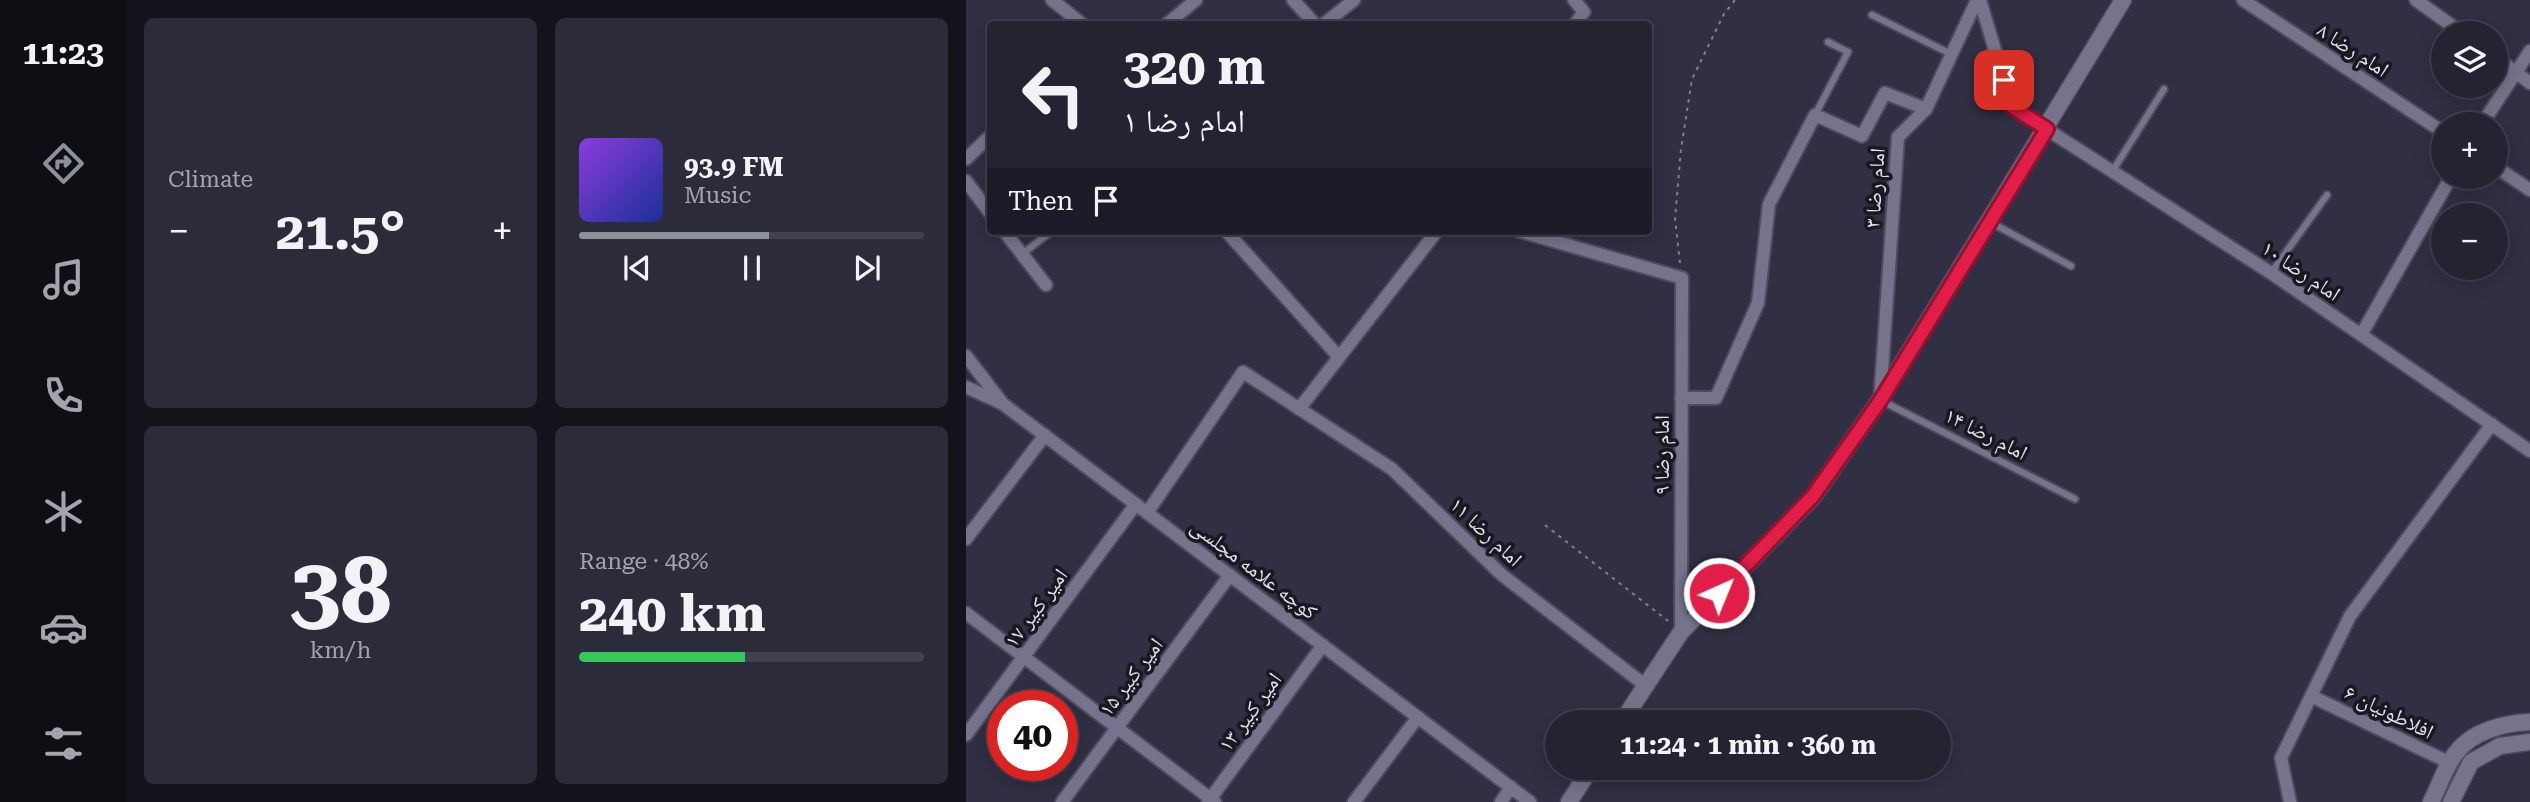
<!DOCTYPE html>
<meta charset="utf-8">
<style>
:root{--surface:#242332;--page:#2c2b3a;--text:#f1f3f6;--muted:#a3a4ac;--line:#41404d;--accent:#8c9099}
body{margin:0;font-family:"Roboto Serif","Noto Naskh Arabic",serif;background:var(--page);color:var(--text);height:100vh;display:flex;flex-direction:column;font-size:26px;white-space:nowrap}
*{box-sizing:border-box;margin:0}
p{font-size:23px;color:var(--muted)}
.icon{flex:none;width:38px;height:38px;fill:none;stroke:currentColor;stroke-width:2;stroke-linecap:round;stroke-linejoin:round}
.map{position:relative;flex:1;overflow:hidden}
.drawer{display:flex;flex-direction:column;gap:18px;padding:18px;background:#14131c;width:840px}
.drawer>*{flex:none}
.banner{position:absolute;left:21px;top:21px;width:665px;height:214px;border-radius:7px;box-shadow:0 4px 18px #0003,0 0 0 2px var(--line);background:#242332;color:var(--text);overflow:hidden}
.buttons{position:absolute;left:1465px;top:21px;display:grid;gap:14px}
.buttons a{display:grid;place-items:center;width:77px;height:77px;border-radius:50%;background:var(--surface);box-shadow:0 4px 18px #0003,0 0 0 2px var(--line);font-size:35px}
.speed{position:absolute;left:21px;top:690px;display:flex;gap:14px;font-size:35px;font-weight:700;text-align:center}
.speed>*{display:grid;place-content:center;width:91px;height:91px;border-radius:50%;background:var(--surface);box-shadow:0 4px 18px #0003,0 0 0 2px var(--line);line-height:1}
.speed .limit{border:10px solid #d22;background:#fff;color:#111}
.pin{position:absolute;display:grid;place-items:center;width:60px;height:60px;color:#fff;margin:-30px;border-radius:14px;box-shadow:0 4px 10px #0006}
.me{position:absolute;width:77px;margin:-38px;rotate:44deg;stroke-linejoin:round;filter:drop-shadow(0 0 5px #0008)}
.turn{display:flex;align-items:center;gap:24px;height:147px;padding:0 21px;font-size:32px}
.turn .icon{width:91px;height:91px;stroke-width:2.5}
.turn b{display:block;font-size:49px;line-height:60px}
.then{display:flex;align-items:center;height:66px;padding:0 21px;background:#0003;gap:14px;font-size:26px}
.big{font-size:52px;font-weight:700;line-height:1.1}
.drawer .tile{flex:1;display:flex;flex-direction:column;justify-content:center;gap:10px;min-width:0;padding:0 24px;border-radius:10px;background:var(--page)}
.drawer .dial{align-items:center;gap:0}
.dial b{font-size:91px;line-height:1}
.song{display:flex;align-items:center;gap:21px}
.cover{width:84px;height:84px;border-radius:10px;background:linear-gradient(135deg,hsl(270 70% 55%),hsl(230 70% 35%))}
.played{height:7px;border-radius:4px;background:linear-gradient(90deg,var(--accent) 55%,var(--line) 55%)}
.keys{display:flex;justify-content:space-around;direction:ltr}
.heat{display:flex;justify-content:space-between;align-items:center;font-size:38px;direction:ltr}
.charge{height:10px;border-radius:5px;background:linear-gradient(90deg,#34c759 48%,var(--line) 0)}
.drawer .tiles{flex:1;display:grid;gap:18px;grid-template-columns:repeat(2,1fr)}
.trip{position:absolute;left:579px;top:710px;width:406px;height:70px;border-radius:35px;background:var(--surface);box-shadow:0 4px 18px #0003,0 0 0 2px var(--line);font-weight:700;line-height:70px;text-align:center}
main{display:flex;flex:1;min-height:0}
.dock{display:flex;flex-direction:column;width:126px;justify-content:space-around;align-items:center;background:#0e0e14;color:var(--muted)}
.dock .icon{width:49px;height:49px}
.dock .selected{color:var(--accent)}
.dock b{font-size:32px;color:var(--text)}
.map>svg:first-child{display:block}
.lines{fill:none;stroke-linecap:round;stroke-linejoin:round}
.service-casing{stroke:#4c4c5c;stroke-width:10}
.minor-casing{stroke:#4c4c5c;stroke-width:16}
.tertiary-casing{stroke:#4c4c5c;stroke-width:19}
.path{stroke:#807f90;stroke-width:2;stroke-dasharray:3.5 5;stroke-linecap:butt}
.service{stroke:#75748c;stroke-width:6}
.minor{stroke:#75748c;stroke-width:12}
.tertiary{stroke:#75748c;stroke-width:16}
.route-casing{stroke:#92132f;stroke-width:18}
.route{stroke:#e11d48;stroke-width:12}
.labels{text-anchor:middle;stroke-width:7;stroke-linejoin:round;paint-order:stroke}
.street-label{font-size:21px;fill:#e1e1ee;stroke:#181821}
</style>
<main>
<nav class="dock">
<b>11:23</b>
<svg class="icon selected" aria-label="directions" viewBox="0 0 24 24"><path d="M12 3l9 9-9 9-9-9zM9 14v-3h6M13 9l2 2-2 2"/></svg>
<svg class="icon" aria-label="music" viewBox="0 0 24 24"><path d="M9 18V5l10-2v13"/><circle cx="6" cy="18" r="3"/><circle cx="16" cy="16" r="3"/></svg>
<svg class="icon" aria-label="phone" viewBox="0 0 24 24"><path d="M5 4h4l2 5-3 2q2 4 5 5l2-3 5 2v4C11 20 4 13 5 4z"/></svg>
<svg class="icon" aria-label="climate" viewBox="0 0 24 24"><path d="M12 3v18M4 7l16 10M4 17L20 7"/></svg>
<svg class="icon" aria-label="car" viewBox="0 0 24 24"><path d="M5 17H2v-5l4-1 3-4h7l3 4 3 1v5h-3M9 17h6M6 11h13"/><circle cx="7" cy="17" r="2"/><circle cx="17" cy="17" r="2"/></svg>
<svg class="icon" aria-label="filters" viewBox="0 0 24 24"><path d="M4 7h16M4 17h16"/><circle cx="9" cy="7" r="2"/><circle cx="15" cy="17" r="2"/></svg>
</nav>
<section class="drawer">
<div class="tiles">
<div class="tile"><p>Climate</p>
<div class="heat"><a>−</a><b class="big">21.5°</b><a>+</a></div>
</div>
<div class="tile">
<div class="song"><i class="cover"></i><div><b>93.9 FM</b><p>Music</p></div></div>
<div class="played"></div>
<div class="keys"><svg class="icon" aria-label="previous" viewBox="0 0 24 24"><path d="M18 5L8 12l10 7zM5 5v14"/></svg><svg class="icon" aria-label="pause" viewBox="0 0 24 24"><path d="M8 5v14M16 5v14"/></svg><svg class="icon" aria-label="next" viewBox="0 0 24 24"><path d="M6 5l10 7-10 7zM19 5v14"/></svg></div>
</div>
<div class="tile dial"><b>38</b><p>km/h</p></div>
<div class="tile"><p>Range · 48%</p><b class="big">240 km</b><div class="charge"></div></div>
</div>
</section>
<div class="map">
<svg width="1564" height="802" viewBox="0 0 1564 802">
<rect width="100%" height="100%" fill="#302f43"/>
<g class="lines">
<g class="service-casing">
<path id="service" d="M906,15L985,54
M849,115L882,52L862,42
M1146,172L1198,89
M1024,222L1105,266
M56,254L86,231
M1305,273L1361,195
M916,401L1109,499"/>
</g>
<g class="minor-casing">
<path id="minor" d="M86,0L116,24
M327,0L349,24
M608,0L618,12L609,24
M1014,0L1046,107L1305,273L1564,451
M1277,0L1477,132
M1450,0L1496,33
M201,24L230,0
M358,24L388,0
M1530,57L1564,83
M1516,124L1564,51
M0,159L24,136
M1530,167L1564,190
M0,181L24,213
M38,231L80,285
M260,231L373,357
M553,231L716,278L715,632
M1395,335L1485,177
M0,356L37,404L564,802
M0,387L35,403
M715,398H750L792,303L803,204L849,115L896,136L919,93L960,109
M914,400L932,137L960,109L1011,0
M333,409L471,231
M181,513L277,372L426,469L536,575L680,686
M0,539L79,435
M0,613L249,802
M1345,696L1484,763
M0,735L170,504
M96,802L264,575
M242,802L357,645
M388,802L452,717
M535,802L545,787
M1324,802L1315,758L1384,616L1526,424"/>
</g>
<g class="tertiary-casing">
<path id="tertiary" d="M655,723L715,632L847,497L914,400L1157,0
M603,802L625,768
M1465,802C1473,787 1479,766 1490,753C1506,731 1538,723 1564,722
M1485,802L1505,762L1534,746L1564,742"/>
</g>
<path class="path" d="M714,263L709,219L715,149L726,79L758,14L769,0
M579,525L702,621"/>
<use href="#service" class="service"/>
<use href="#minor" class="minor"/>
<use href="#tertiary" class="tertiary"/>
</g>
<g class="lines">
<g class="route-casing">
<path id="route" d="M753,593L847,496L914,401L1081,129L1046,107L1038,80"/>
</g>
<use href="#route" class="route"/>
</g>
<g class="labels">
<g class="street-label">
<text transform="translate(1387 50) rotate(33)" y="7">امام رضا ۸</text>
<text transform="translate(909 188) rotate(-86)" y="7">امام رضا ۳</text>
<text transform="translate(1335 271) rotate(34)" y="7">امام رضا ۱۰</text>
<text transform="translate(1020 434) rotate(27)" y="7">امام رضا ۱۴</text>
<text transform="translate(696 455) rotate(-90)" y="7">امام رضا ۹</text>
<text transform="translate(520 532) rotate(43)" y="7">امام رضا ۱۱</text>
<text transform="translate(288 569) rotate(37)" y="7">کوچه علامه مجلسی</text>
<text transform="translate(70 608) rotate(-54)" y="7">امیر کبیر ۱۷</text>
<text transform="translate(165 677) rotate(-53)" y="7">امیر کبیر ۱۵</text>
<text transform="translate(284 712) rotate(-54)" y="7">امیر کبیر ۱۳</text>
<text transform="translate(1423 712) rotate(26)" y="7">افلاطونیان ۶</text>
</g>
</g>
</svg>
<div class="buttons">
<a><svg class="icon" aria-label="layers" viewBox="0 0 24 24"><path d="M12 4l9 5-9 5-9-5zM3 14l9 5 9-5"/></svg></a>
<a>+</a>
<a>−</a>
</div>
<div class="speed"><div class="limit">40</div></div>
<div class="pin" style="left:1038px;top:80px;background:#d93025"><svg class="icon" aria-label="arrive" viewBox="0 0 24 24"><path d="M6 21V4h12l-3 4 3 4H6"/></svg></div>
<svg class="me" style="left:753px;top:593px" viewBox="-20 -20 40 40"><circle r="17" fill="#e11d48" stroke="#fff" stroke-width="3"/><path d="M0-11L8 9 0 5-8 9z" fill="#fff"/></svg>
<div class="trip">11:24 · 1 min · 360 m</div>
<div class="banner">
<div class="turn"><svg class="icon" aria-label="left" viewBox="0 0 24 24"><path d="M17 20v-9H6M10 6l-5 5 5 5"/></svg><div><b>320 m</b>امام رضا ۱</div></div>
<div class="then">Then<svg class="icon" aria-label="arrive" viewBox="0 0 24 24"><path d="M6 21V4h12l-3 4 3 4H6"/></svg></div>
</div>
</div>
</main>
